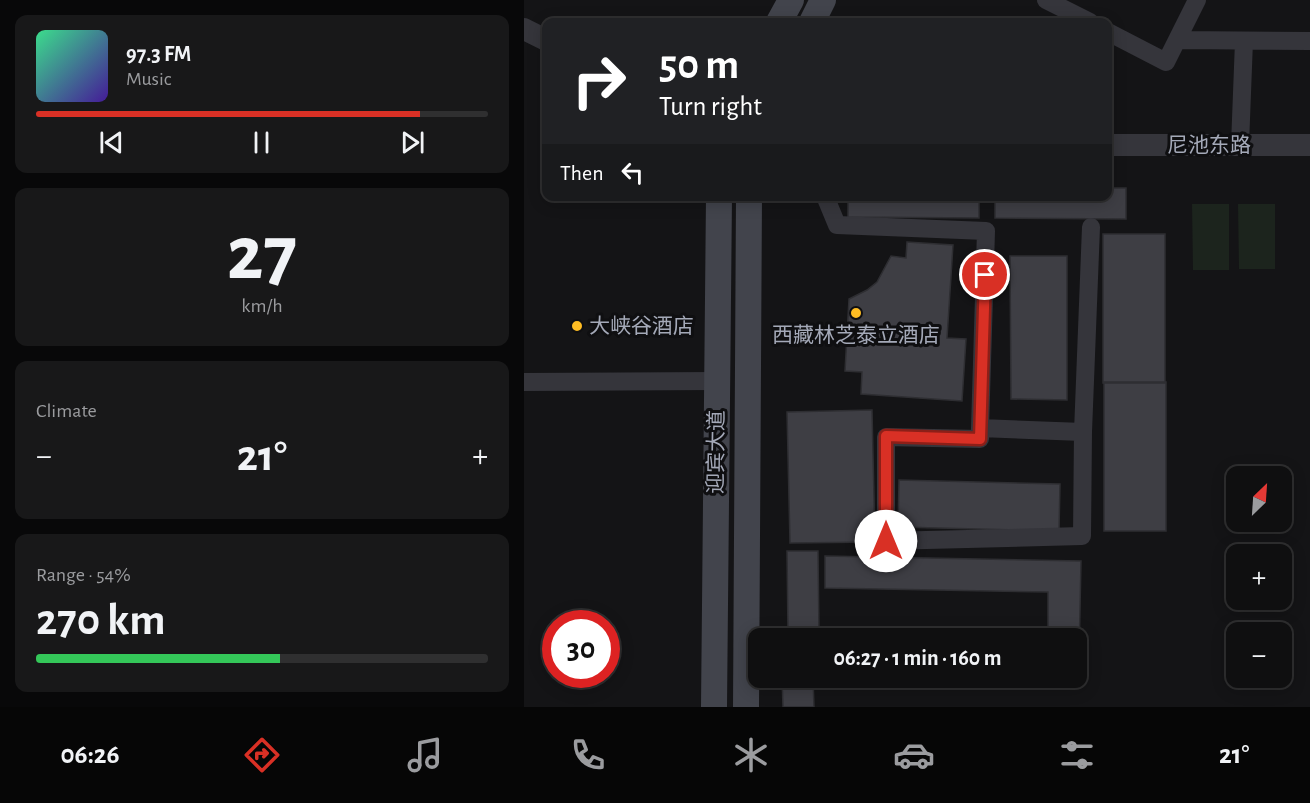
<!DOCTYPE html>
<meta charset="utf-8">
<style>
:root{--surface:#0f0f10;--page:#181819;--text:#f1f3f6;--muted:#9b9c9f;--line:#2f2f30;--accent:#d93025}
body{margin:0;font-family:"Alegreya Sans","Noto Sans SC",sans-serif;background:var(--page);color:var(--text);height:100vh;display:flex;flex-direction:column;font-size:22px;white-space:nowrap}
*{box-sizing:border-box;margin:0}
p{font-size:20px;color:var(--muted)}
.icon{flex:none;width:33px;height:33px;fill:none;stroke:currentColor;stroke-width:2;stroke-linecap:round;stroke-linejoin:round}
.map{position:relative;flex:1;overflow:hidden}
.side{display:flex;flex-direction:column;gap:15px;padding:15px;background:#080809;width:524px}
.side>*{flex:none}
.guide{position:absolute;left:18px;top:18px;width:570px;height:183px;border-radius:12px;box-shadow:0 3px 15px #0003,0 0 0 2px var(--line);background:#202124;color:#fff;overflow:hidden}
.needle{width:39px;rotate:25deg}
.fabs{position:absolute;left:702px;top:466px;display:grid;gap:12px}
.fabs a{display:grid;place-items:center;width:66px;height:66px;border-radius:12px;background:var(--surface);box-shadow:0 3px 15px #0003,0 0 0 2px var(--line);font-size:30px}
.speed{position:absolute;left:18px;top:610px;display:flex;gap:12px;font-size:30px;font-weight:700;text-align:center}
.speed>*{display:grid;place-content:center;width:78px;height:78px;border-radius:50%;background:var(--surface);box-shadow:0 3px 15px #0003,0 0 0 2px var(--line);line-height:1}
.speed .limit{border:9px solid #d22;background:#fff;color:#111}
.pin{position:absolute;display:grid;place-items:center;width:51px;height:51px;color:#fff;margin:-26px;border:3px solid #fff;border-radius:50%;box-shadow:0 2px 6px #0007}
.me{position:absolute;width:66px;margin:-33px;rotate:0deg;stroke-linejoin:round;filter:drop-shadow(0 0 4px #0008)}
.turn{display:flex;align-items:center;gap:21px;height:126px;padding:0 18px;font-size:27px}
.turn .icon{width:78px;height:78px;stroke-width:2.5}
.turn b{display:block;font-size:42px;line-height:51px}
.then{display:flex;align-items:center;height:57px;padding:0 18px;background:#0003;gap:12px;font-size:22px}
.big{font-size:45px;font-weight:700;line-height:1.1}
.side .tile{flex:1;display:flex;flex-direction:column;justify-content:center;gap:9px;min-width:0;padding:0 21px;border-radius:12px;background:var(--page)}
.side .dial{align-items:center;gap:0}
.dial b{font-size:78px;line-height:1}
.song{display:flex;align-items:center;gap:18px}
.cover{width:72px;height:72px;border-radius:9px;background:linear-gradient(135deg,hsl(150 70% 55%),hsl(260 70% 35%))}
.played{height:6px;border-radius:3px;background:linear-gradient(90deg,var(--accent) 85%,var(--line) 85%)}
.keys{display:flex;justify-content:space-around;direction:ltr}
.heat{display:flex;justify-content:space-between;align-items:center;font-size:33px;direction:ltr}
.charge{height:9px;border-radius:4px;background:linear-gradient(90deg,#34c759 54%,var(--line) 0)}
.trip{position:absolute;left:224px;top:628px;width:339px;height:60px;border-radius:12px;background:var(--surface);box-shadow:0 3px 15px #0003,0 0 0 2px var(--line);font-weight:700;line-height:60px;text-align:center}
.tabs{display:flex;height:96px;justify-content:space-around;align-items:center;background:#060606;color:var(--muted)}
.tabs .icon{width:42px;height:42px}
.tabs .active{color:var(--accent)}
.tabs b{font-size:27px;color:var(--text)}
main{display:flex;flex:1;min-height:0}
.map>svg:first-child{display:block}
.green{fill:#1c241d}
.building{fill:#3e3e44;stroke:#2e2e32;stroke-width:1.5}
.lines{fill:none;stroke-linecap:round;stroke-linejoin:round}
.minor{stroke:#35353b;stroke-width:18}
.tertiary{stroke:#35353b;stroke-width:22}
.secondary{stroke:#42444c;stroke-width:26}
.route-casing{stroke:#8d1f18;stroke-width:15}
.route{stroke:#d93025;stroke-width:10}
.poi-dot{fill:#ffbd23;stroke:#0f0f11;stroke-width:2}
.labels{text-anchor:middle;stroke-width:6;stroke-linejoin:round;paint-order:stroke}
.street-label{font-size:21px;fill:#a4a9b8;stroke:#0f0f11}
.poi-label{font-size:21px;fill:#a4a9b8;stroke:#0f0f11;text-anchor:start}
</style>
<main>
<section class="side">
<div class="tile">
<div class="song"><i class="cover"></i><div><b>97.3 FM</b><p>Music</p></div></div>
<div class="played"></div>
<div class="keys"><svg class="icon" aria-label="previous" viewBox="0 0 24 24"><path d="M18 5L8 12l10 7zM5 5v14"/></svg><svg class="icon" aria-label="pause" viewBox="0 0 24 24"><path d="M8 5v14M16 5v14"/></svg><svg class="icon" aria-label="next" viewBox="0 0 24 24"><path d="M6 5l10 7-10 7zM19 5v14"/></svg></div>
</div>
<div class="tile dial"><b>27</b><p>km/h</p></div>
<div class="tile"><p>Climate</p>
<div class="heat"><a>−</a><b class="big">21°</b><a>+</a></div>
</div>
<div class="tile"><p>Range · 54%</p><b class="big">270 km</b><div class="charge"></div></div>
</section>
<div class="map">
<svg width="787" height="707" viewBox="0 0 787 707">
<rect width="100%" height="100%" fill="#141416"/>
<path class="green" d="M668,204H705V270H669Z
M714,204H751V269H715Z"/>
<path class="building" d="M584,188H602V219L471,218V196H584Z
M324,196H455V218L324,217Z
M579,234H641V383H579Z
M383,242L429,245L423,338L442,339L438,401L337,394L338,372L321,371L325,299L343,290L353,282L367,256L382,258Z
M486,256H543V400L487,399Z
M580,382H642V531H580Z
M348,410L351,542L266,543L263,412Z
M375,480L536,484L535,531L374,527Z
M263,551H294L295,634H264Z
M301,556L557,561L555,658H552V639H524V592L301,588Z
M258,678H289L290,707H259Z"/>
<g class="lines">
<path class="minor" d="M522,0L566,22
M584,32L642,62L673,0
M653,40L787,41
M716,145L720,41
M301,196L313,225L462,231L456,428L559,432L567,227
M0,382L193,381
M456,428V439L362,437V541L558,536L559,432"/>
<path class="tertiary" d="M0,29L22,40
M584,145H787"/>
<path class="secondary" d="M255,22L267,0
M288,22L299,0
M190,707L195,196
M222,707L225,196"/>
</g>
<g class="lines">
<g class="route-casing">
<path id="route" d="M362,541V436L456,439L461,275"/>
</g>
<use href="#route" class="route"/>
</g>
<g class="poi-dot">
<circle cx="332" cy="313" r="6"/>
<circle cx="53" cy="326" r="6"/>
</g>
<g class="labels">
<g class="street-label">
<text x="685" y="152">尼池东路</text>
<text transform="translate(192 452) rotate(-89)" y="7">迎宾大道</text>
</g>
<g class="poi-label">
<text x="65" y="333">大峡谷酒店</text>
<text x="332" y="342" text-anchor="middle">西藏林芝泰立酒店</text>
</g>
</g>
</svg>
<div class="fabs">
<a><svg class="needle" viewBox="-14 -14 28 28"><path d="M0-13l5 13h-10z" fill="#e53935"/><path d="M0 13l5-13h-10z" fill="#9b9c9f"/></svg></a>
<a>+</a>
<a>−</a>
</div>
<div class="speed"><div class="limit">30</div></div>
<div class="pin" style="left:461px;top:275px;background:#d93025"><svg class="icon" aria-label="arrive" viewBox="0 0 24 24"><path d="M6 21V4h12l-3 4 3 4H6"/></svg></div>
<svg class="me" style="left:362px;top:541px" viewBox="-20 -20 40 40"><circle r="19" fill="#fff"/><path d="M0-13L10 11 0 6-10 11z" fill="#d93025"/></svg>
<div class="trip">06:27 · 1 min · 160 m</div>
<div class="guide">
<div class="turn"><svg class="icon" aria-label="right" viewBox="0 0 24 24"><path d="M7 20v-9h11M14 6l5 5-5 5"/></svg><div><b>50 m</b>Turn right</div></div>
<div class="then">Then<svg class="icon" aria-label="left" viewBox="0 0 24 24"><path d="M17 20v-9H6M10 6l-5 5 5 5"/></svg></div>
</div>
</div>
</main>
<nav class="tabs">
<b>06:26</b>
<svg class="icon active" aria-label="directions" viewBox="0 0 24 24"><path d="M12 3l9 9-9 9-9-9zM9 14v-3h6M13 9l2 2-2 2"/></svg>
<svg class="icon" aria-label="music" viewBox="0 0 24 24"><path d="M9 18V5l10-2v13"/><circle cx="6" cy="18" r="3"/><circle cx="16" cy="16" r="3"/></svg>
<svg class="icon" aria-label="phone" viewBox="0 0 24 24"><path d="M5 4h4l2 5-3 2q2 4 5 5l2-3 5 2v4C11 20 4 13 5 4z"/></svg>
<svg class="icon" aria-label="climate" viewBox="0 0 24 24"><path d="M12 3v18M4 7l16 10M4 17L20 7"/></svg>
<svg class="icon" aria-label="car" viewBox="0 0 24 24"><path d="M5 17H2v-5l4-1 3-4h7l3 4 3 1v5h-3M9 17h6M6 11h13"/><circle cx="7" cy="17" r="2"/><circle cx="17" cy="17" r="2"/></svg>
<svg class="icon" aria-label="filters" viewBox="0 0 24 24"><path d="M4 7h16M4 17h16"/><circle cx="9" cy="7" r="2"/><circle cx="15" cy="17" r="2"/></svg>
<b>21°</b>
</nav>
